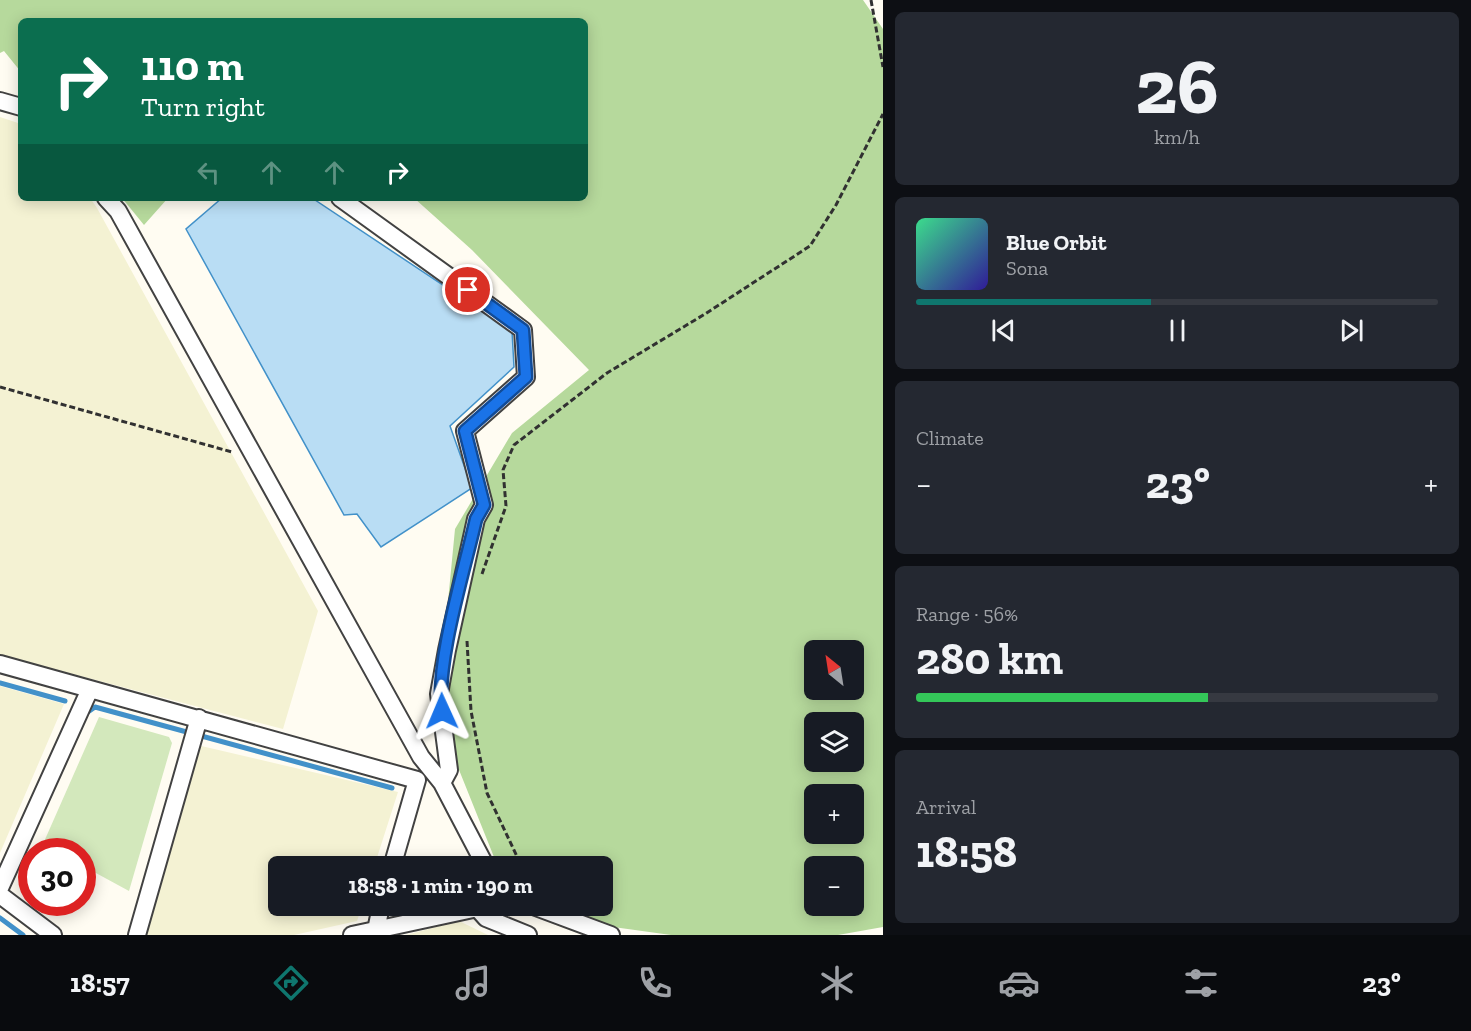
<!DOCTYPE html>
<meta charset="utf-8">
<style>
:root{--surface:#171b24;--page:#242831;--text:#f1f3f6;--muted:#9ea1a6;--line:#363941;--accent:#0f766e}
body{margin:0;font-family:"Zilla Slab",serif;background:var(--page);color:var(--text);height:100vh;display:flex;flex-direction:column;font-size:22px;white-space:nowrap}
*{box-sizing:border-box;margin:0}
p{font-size:20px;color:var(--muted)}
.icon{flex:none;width:33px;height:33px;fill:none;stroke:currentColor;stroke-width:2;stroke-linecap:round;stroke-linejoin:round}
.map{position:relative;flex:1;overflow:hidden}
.drawer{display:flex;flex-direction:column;gap:12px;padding:12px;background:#0d0f14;width:588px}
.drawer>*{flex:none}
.banner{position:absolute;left:18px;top:18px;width:570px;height:183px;border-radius:9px;box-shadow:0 3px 15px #0003;background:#0b6e4f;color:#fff;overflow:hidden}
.needle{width:39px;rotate:330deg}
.controls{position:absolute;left:804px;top:640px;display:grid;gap:12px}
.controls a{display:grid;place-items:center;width:60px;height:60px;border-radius:9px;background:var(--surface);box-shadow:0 3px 15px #0003;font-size:30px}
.speed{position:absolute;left:18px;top:838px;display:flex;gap:12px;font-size:30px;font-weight:700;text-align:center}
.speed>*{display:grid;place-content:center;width:78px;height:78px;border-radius:50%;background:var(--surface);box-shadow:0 3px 15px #0003;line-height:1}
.speed .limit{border:9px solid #d22;background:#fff;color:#111}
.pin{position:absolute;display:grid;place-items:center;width:51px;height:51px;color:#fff;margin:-26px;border:3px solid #fff;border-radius:50%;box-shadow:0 2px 6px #0007}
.me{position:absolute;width:66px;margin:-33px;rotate:359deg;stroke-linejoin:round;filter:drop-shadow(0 0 4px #0008)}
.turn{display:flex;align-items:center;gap:21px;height:126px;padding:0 24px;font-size:27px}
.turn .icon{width:78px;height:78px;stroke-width:2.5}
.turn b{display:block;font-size:42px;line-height:51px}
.lanes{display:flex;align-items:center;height:57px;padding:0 24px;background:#0003;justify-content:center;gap:30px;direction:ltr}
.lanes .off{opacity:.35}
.big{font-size:45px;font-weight:700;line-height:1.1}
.drawer .widget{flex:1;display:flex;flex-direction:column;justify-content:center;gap:9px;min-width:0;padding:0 21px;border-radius:9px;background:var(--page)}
.drawer .dial{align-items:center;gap:0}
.dial b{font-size:78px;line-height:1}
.song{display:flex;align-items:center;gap:18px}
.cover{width:72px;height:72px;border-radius:9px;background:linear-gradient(135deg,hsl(150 70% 55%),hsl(250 70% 35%))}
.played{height:6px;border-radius:3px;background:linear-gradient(90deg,var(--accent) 45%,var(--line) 45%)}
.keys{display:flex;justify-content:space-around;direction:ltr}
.heat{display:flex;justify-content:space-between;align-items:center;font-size:33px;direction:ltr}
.charge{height:9px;border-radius:4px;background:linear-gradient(90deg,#34c759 56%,var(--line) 0)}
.trip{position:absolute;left:268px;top:856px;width:345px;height:60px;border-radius:9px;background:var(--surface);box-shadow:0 3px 15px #0003;font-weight:700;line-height:60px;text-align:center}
.tab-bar{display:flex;height:96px;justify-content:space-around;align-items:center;background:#090b0e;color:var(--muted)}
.tab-bar .icon{width:42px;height:42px}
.tab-bar .selected{color:var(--accent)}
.tab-bar b{font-size:27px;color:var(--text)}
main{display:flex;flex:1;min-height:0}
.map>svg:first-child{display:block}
.farmland{fill:#f4f2d3}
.green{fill:#d3e8bc}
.forest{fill:#b6d99c;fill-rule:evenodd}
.water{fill:#b9ddf4;stroke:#4291c9;stroke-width:1.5}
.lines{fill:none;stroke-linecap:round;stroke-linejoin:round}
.stream{stroke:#4291c9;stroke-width:5}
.minor-casing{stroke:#424242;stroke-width:20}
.path{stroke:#313131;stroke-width:3;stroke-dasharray:6 3;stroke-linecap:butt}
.minor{stroke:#fff;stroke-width:16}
.route-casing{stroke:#114b97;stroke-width:15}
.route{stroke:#1a73e8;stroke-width:10}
</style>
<main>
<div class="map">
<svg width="883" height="935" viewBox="0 0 883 935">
<rect width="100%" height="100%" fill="#fffcf2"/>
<path class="farmland" d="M0,117L21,124V198H90L97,208L318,611L283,729L0,655Z
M0,686L64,704L0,853Z
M197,745L398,792L374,867H279V906H362L357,921L294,935H143Z
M459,921L488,935H406Z"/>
<path class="green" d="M99,717L169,737L172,743L129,891L83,866L82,852H57L43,844Z"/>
<path class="forest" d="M0,0H863L883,29V927L838,935H671L541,917L531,906H603V867H498L437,715L455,529L512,433L589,370L472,250L414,198H585V21H21V72L4,51L0,53ZM814,651H854V690H814ZM814,723H854V762H814ZM814,795H854V834H814ZM814,867H854V906H814Z
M122,198H168L144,225Z"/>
<path class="water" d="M222,198H312L512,331L514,367L450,426L472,488L381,547L357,514L344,515L186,229Z"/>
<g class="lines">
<path class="stream" d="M0,683L65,701
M85,714L95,707L392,788
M0,918L23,935"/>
<g class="minor-casing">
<path id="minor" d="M0,101L21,107
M106,198L118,211L421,757L442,783L486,867
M340,198L523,330L526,377L465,431L484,505L476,519L447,650L439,694L449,770L442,783
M0,664L417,780L392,867
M0,888L90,689
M0,895L53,935
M533,906L611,935
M478,909L486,918L528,935
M137,935L199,718
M352,935L487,906
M375,935L381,906"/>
</g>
<path class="path" d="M871,0L883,67
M0,387L232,452
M482,574L506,506L503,470L514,445L607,373L705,314L810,246L836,205L883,114
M467,641L471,711L487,793L522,867"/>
<use href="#minor" class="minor"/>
</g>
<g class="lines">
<g class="route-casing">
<path id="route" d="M442,711C435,664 465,568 476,519L484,505L465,431L526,377L523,330L468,290"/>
</g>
<use href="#route" class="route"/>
</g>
</svg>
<div class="controls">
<a><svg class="needle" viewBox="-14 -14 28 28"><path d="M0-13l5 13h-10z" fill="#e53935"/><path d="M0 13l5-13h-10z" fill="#9ea1a6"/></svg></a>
<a><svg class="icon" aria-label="layers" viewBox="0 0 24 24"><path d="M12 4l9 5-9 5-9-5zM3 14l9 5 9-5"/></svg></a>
<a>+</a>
<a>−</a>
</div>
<div class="speed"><div class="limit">30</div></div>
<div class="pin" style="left:468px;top:290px;background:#d93025"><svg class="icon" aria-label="arrive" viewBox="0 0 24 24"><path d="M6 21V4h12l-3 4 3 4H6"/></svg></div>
<svg class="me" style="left:442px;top:711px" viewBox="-20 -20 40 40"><path d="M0-17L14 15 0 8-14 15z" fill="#1a73e8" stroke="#fff" stroke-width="4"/></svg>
<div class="trip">18:58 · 1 min · 190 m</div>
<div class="banner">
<div class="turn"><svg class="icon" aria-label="right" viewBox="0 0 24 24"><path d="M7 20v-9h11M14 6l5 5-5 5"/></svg><div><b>110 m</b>Turn right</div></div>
<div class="lanes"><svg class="icon off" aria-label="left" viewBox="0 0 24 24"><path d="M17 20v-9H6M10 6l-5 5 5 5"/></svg><svg class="icon off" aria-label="ahead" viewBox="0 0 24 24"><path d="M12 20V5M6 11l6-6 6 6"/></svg><svg class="icon off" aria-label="ahead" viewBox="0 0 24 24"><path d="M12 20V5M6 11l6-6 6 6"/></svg><svg class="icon" aria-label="right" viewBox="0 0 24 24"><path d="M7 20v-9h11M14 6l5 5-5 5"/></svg></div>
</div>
</div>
<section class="drawer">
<div class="widget dial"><b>26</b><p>km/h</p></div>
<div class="widget">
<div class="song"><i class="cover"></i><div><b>Blue Orbit</b><p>Sona</p></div></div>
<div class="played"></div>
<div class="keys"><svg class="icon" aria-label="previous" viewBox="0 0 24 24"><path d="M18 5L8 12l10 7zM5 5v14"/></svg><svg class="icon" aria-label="pause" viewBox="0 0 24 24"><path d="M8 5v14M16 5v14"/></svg><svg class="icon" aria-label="next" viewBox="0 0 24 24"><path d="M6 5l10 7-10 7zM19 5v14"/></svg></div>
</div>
<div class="widget"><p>Climate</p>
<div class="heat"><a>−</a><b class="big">23°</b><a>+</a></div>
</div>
<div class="widget"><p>Range · 56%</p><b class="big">280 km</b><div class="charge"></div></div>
<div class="widget"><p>Arrival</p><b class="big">18:58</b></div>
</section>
</main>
<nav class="tab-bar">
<b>18:57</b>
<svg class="icon selected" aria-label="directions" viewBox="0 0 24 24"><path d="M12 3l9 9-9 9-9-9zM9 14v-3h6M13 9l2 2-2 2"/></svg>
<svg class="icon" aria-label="music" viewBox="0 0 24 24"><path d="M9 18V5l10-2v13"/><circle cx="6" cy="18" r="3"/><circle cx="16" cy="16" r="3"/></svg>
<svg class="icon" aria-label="phone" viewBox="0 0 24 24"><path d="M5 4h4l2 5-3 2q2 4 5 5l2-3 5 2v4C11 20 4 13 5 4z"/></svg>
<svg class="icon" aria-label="climate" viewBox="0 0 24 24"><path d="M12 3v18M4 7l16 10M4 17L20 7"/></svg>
<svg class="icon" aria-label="car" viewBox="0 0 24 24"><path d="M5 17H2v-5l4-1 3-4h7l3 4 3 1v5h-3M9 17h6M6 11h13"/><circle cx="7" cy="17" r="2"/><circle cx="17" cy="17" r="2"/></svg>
<svg class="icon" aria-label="filters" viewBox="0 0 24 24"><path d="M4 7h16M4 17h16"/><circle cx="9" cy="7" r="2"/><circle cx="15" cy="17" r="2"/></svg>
<b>23°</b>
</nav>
